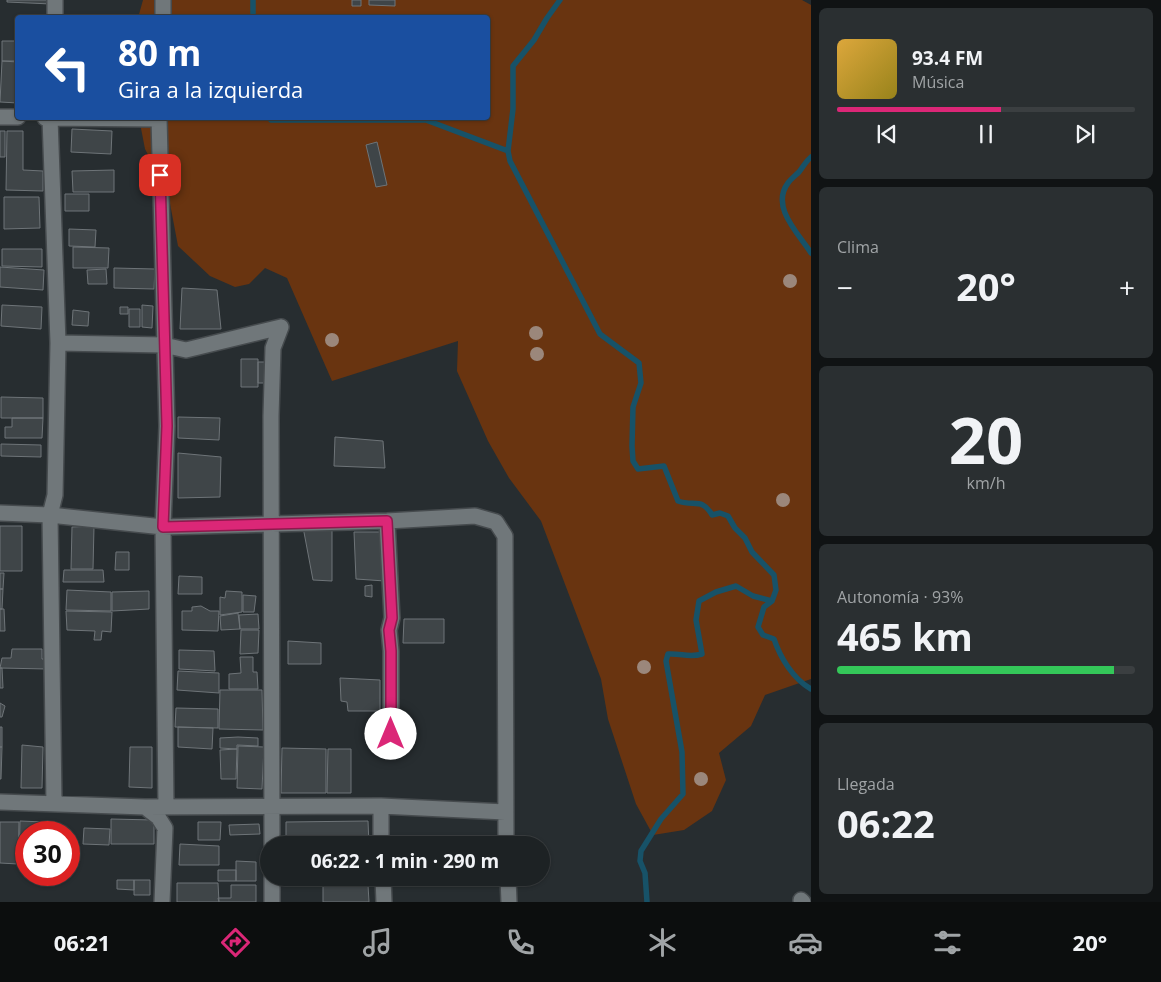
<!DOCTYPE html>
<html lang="es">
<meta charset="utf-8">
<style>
:root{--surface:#1d2224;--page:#2a2f31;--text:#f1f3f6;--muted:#a0a4a6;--line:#3b3f41;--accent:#db2777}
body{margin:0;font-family:"Open Sans",sans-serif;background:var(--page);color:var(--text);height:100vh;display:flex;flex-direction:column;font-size:19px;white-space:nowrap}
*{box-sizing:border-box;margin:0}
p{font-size:16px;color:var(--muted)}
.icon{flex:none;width:28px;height:28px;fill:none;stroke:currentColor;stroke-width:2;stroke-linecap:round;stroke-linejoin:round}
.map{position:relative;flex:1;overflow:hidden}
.drawer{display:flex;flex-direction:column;gap:8px;padding:8px;background:#101314;width:350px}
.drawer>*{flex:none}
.banner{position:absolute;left:15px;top:15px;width:475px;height:105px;border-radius:5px;box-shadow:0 1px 4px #0004,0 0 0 1px var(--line);background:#1a4fa0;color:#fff;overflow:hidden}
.speed{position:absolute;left:15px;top:821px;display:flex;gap:10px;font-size:25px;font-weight:700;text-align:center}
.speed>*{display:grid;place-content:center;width:65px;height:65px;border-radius:50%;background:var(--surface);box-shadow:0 1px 4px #0004,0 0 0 1px var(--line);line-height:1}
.speed .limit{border:8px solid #d22;background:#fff;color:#111}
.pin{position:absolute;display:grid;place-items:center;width:42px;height:42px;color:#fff;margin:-21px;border-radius:10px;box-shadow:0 2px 8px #0006}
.me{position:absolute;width:55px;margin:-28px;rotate:0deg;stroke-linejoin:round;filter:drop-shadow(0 0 4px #0008)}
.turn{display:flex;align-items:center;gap:18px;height:105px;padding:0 20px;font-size:22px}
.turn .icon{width:65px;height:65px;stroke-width:2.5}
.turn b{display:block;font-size:35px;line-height:42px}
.big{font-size:38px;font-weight:700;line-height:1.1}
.drawer .widget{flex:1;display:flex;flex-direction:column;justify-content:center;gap:8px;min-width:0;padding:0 18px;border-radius:8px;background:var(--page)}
.drawer .dial{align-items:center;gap:0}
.dial b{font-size:65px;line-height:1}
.song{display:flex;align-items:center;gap:15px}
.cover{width:60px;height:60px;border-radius:8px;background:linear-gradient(135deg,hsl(40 70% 55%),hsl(50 70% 35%))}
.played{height:5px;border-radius:2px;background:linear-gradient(90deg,var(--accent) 55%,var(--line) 55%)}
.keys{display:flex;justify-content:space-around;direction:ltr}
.heat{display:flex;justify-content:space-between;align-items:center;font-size:28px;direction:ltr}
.charge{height:8px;border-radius:4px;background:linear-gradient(90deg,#34c759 93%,var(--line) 0)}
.trip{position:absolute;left:260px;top:836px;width:290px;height:50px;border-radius:25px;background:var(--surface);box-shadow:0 1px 4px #0004,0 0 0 1px var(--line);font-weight:700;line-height:50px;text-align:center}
.menu{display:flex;height:80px;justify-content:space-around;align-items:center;background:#0c0e0e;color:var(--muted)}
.menu .icon{width:35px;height:35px}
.menu .active{color:var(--accent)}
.menu b{font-size:22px;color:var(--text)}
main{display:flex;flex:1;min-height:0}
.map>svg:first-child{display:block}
.green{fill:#693410}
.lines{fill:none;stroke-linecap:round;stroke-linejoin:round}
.stream{stroke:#175268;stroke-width:5.5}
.building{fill:#3f4548;stroke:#6e7478}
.minor-casing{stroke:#464b4e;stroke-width:18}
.minor{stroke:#70777a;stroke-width:15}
.tree{fill:#9b877b}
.route-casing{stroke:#8e194d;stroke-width:12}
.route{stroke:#db2777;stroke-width:9}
</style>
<main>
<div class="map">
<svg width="811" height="902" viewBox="0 0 811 902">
<rect width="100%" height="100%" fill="#272d30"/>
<path class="green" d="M143,0H802L811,5V679L765,695L751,726L719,753L726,780L712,811L684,830L653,835L636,804L608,719L601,679L541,521L509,478L488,441L457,371L458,341L332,381L287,278L265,268L249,284L235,287L210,276L178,246L168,193L145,149L139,118H488V18H138Z"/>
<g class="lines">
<path class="stream" d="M560,0L547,18L534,40L513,66V109L508,151L510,161L600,334L639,363L641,383L633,407L632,446L633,461L638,469L664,466L678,501C694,507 702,497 712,515L720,513L728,516L735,528L745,538L752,552L774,575L776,590L772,601L764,607L758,627L763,635L774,639C780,657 793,679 811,689
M253,18V0
M271,118V120H426L508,151
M811,157C805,162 804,166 799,172C795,176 791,179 788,183C770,207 799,234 811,253
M647,902L645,873L640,861L641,851L661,819L683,794L682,752L666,661L668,654C681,653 689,658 702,654L696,620L699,601L716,592L736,586L753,596L772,601"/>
</g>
<path class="building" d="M7,0H51V4L7,2Z
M352,0H361V6H352Z
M369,0H395V6L369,5Z
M2,41H18V61H2Z
M2,61L18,62V103L0,102Z
M72,129L112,131L111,154L71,152Z
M0,131H5V157H0Z
M7,131H23V170L43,171V191L6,190Z
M377,142L387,185L376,187L366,145Z
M114,170V192H73L72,171Z
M65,194H89V211H65Z
M4,197H39L40,228L4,229Z
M69,229L96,230L95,247L69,246Z
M73,247L109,248L108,268H73Z
M2,249H42V267L2,266Z
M0,267L44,270L43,290L0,287Z
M114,268L155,269L154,289L114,288Z
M106,269L107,284H88L87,270Z
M182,288L217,290L221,329H180Z
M2,305L42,307L41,329L1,326Z
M142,305L153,306L152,328L142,327Z
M120,307H128V314H120Z
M129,309H140V327H129Z
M73,310L89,312L88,326L72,325Z
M241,359H258V387H241Z
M258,362H265L264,383H258Z
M1,397L43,398V418H1Z
M178,417L220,418L219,440L178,438Z
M12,418H43L42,438H5V427H12Z
M335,437L383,441L385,468L334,466Z
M1,444L41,445V457L1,456Z
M178,453L221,457L220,497L178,498Z
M0,526H22V571H0Z
M94,526L93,569H71L72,527Z
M303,527L332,529V581L313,580Z
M354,532H382L385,581L356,579Z
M116,552H129V570H115Z
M64,570H103L104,582H63Z
M0,573H4L3,589H0Z
M179,576L202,577V594H178Z
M372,585V597L365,596V586Z
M0,589H3L2,609H0Z
M67,590L111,592V611L66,610Z
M149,591V609L112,611V592Z
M226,591L242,592V612L220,615V597L225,598Z
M243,595L256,596L254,612H243Z
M201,606L210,611H219L218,631L182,630V611H192V607Z
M0,609H4L5,631H0Z
M66,611L112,612L111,632L102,631L101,640H94L95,631L67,630Z
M238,613L240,629L221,630L220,616Z
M258,614L259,629H240L239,615Z
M404,619H444V643H403Z
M241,630H259L258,653L240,654Z
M288,641L321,643V664H288Z
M12,649H42V659H47V669L0,668L2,658H11Z
M179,650L214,651L215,671L179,669Z
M240,657H253V672H257L258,689H229V674L241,673Z
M0,668H2L3,688H0Z
M178,671L219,673V693L177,690Z
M340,678L380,680V711H348L347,702L341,701Z
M220,690H262L263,730L219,729Z
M0,703L5,706L2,717H0Z
M176,708L218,709V728L175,727Z
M0,727H2V747H0Z
M178,727L213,728L212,749L178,747Z
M238,737L258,738V746L237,745V749L220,748V738Z
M22,745L43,747L42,788H21Z
M238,746L264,747L262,789L237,788Z
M0,747H2L1,779H0Z
M130,747H152V788L129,787Z
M282,748L326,749V793H281Z
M237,749L236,779H221L220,750Z
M328,749H351V793H327Z
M111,819L154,820V844H111Z
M20,821L44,822V832H26V870L25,864H19Z
M368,821L369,845H286V822Z
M0,822H19L18,864L0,863Z
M198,822H221L220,840H198Z
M259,824L260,834L230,835L229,825Z
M84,828L110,829L109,845L83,844Z
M180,844L219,846V865H179Z
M236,861L256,862V881H236Z
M218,870H236V881H218Z
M117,880H134V890L117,889Z
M134,880H150V895H134Z
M177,883H218L219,902H177Z
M231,885H256V902H219L218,898H231Z
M368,885L369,902H323V886Z"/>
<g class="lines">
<g class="minor-casing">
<path id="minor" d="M55,18V0
M163,18V0
M0,117H18
M45,118L159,119
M159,118L167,426L163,527L166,807
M58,343L164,345L186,350L281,327
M0,513L50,515L55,495L58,343L50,118
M387,521L392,618L389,630L391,651V734
M0,802L145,807L381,806L505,812
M54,804L50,515L163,527L387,521L475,516L496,522L505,536L506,845
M381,806V845
M145,807L158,817L165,828L162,902
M272,845L271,416L273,348L281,327
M272,878V902
M383,878L384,902
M508,878L509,902
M801,900L803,902"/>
</g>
<use href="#minor" class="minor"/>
</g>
<g class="tree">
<circle cx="790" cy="281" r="7"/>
<circle cx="536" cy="333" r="7"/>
<circle cx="332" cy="340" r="7"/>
<circle cx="537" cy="354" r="7"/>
<circle cx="783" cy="500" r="7"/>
<circle cx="644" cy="667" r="7"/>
<circle cx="701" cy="779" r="7"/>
</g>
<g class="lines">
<g class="route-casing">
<path id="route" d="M160,175L167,426L163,527L387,521L392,618L389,630L391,651V734"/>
</g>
<use href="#route" class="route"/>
</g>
</svg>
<div class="speed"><div class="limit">30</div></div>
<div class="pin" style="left:160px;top:175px;background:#d93025"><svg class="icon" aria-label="arrive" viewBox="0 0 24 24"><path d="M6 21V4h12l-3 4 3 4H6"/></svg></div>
<svg class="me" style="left:391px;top:734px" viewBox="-20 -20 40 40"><circle r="19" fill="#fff"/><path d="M0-13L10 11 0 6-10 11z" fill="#db2777"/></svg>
<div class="trip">06:22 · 1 min · 290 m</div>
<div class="banner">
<div class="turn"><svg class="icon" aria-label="left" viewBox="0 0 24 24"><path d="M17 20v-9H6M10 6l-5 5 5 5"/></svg><div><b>80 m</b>Gira a la izquierda</div></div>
</div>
</div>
<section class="drawer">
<div class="widget">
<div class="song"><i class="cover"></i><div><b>93.4 FM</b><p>Música</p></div></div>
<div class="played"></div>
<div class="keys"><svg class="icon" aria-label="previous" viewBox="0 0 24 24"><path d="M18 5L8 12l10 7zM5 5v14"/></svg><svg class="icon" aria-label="pause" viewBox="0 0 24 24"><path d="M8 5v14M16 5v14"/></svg><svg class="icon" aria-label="next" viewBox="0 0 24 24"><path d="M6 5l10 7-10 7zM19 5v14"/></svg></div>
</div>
<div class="widget"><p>Clima</p>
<div class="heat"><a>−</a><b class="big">20°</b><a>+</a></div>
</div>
<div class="widget dial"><b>20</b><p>km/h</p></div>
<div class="widget"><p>Autonomía · 93%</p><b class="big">465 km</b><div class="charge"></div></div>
<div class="widget"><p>Llegada</p><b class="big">06:22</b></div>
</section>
</main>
<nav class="menu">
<b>06:21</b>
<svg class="icon active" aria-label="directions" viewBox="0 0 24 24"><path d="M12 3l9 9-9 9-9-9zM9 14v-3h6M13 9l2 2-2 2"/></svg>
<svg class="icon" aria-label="music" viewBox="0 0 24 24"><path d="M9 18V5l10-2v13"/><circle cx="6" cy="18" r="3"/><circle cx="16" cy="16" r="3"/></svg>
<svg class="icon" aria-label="phone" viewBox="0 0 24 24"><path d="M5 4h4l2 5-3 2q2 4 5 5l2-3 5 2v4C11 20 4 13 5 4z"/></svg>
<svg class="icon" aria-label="climate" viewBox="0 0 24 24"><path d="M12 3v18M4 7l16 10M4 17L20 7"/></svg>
<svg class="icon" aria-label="car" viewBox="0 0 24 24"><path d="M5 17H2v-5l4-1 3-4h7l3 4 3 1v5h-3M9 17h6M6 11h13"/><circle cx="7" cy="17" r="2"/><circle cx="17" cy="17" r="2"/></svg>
<svg class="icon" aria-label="filters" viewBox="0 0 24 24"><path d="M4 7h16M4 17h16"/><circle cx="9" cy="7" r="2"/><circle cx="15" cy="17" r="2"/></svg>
<b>20°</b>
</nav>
